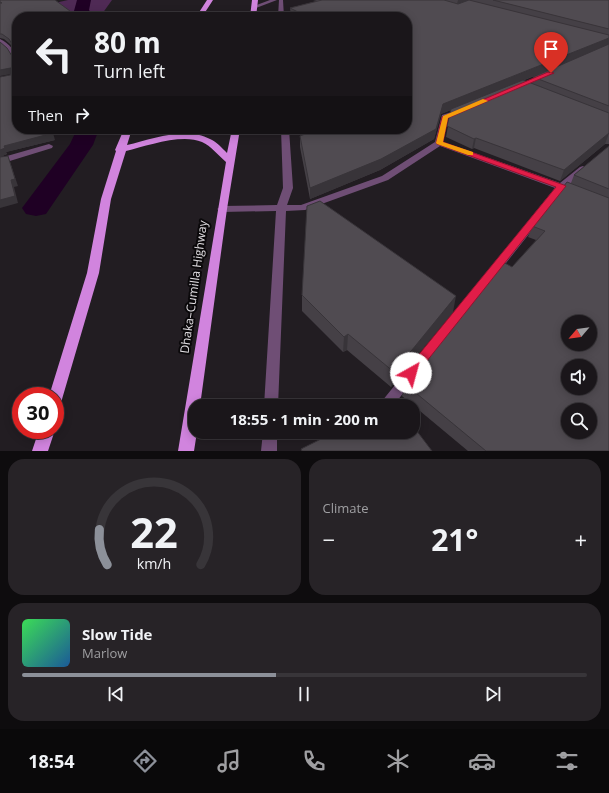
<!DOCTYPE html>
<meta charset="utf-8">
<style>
:root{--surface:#1a161a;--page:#272327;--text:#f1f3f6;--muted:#9f9fa2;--line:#383539;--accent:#8c9099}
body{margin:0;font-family:"Open Sans",sans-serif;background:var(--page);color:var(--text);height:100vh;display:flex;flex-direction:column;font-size:15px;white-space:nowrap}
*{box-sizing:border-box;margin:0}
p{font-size:13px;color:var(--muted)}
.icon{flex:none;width:22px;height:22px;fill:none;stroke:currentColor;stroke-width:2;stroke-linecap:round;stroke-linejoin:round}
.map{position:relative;height:451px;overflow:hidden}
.sheet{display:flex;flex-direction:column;gap:8px;padding:8px;background:#0e0c0e;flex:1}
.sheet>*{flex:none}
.hud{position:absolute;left:12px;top:12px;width:400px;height:122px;border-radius:16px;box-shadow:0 2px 10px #0003,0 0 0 1px var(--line);background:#1a161a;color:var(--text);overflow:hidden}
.needle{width:26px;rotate:241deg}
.buttons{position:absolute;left:561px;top:315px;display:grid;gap:8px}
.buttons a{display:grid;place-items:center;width:36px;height:36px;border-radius:50%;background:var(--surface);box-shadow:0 2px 10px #0003,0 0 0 1px var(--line);font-size:20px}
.speed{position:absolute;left:12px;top:387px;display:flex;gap:8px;font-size:20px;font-weight:700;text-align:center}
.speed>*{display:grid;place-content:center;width:52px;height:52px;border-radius:50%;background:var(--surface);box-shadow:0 2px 10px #0003,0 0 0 1px var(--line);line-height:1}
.speed .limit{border:6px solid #d22;background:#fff;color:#111}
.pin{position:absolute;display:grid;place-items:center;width:34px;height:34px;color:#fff;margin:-41px -17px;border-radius:50% 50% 50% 0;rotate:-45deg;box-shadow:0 0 4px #0007}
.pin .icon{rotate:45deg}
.me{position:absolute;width:44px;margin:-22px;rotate:38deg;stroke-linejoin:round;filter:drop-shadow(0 0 3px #0008)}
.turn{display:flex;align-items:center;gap:14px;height:84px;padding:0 16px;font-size:18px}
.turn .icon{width:52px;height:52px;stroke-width:2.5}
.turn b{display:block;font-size:28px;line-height:34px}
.then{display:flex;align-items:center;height:38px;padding:0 16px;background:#0003;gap:8px;font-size:15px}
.big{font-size:30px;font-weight:700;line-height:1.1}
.sheet .widget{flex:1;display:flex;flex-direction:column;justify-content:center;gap:6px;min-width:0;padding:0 14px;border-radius:16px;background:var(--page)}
.sheet .dial{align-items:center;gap:0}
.dial svg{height:104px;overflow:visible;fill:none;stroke:var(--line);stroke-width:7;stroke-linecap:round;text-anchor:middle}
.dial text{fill:var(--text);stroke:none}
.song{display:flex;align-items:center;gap:12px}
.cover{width:48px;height:48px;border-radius:6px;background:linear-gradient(135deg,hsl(130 70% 55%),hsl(210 70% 35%))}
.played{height:4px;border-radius:2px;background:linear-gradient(90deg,var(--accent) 45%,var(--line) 45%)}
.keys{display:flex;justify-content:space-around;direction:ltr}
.heat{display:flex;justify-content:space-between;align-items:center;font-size:22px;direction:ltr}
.sheet .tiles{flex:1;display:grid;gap:8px;grid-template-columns:1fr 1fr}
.widget:last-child{grid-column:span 2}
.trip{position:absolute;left:188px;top:399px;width:232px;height:40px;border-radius:16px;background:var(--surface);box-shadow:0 2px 10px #0003,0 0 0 1px var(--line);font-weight:700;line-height:40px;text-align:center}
.menu{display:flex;height:64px;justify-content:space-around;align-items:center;background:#0a090a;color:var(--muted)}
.menu .icon{width:28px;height:28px}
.menu .current{color:var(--accent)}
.menu b{font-size:18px;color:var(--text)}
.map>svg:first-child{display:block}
.green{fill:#4f2a55}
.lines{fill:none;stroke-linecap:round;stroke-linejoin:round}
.canal{fill:#1f0024;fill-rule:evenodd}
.minor{fill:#6f4e75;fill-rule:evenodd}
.trunk{fill:#d184de;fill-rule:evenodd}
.wall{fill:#454046;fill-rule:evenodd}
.shaded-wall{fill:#383439}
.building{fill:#504b51;stroke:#383439;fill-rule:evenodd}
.route{fill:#e11d48;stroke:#92132f}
.slow{fill:#f59e0b}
.labels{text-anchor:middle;stroke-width:4;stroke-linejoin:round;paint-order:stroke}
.street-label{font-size:12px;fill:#e1dee2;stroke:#0a080a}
</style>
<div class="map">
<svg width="609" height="451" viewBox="0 0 609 451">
<rect width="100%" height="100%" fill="#221d22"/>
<path class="green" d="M68,0H112L102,14L85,17H33L24,10Z"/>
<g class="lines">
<path class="canal" d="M77,0H91L89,10L94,17H78L74,11Z
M77,129H99L93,145L46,214L36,216L26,214L22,208L70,144Z"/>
<path class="minor" d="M270,0H277L256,8L251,7Z
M279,0H283L284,17H278Z
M0,39C9,43 17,52 17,62L15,61L10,53L0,44Z
M461,109H464V113L448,118L443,142L560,183L580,167L583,166L587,169L568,186L572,189L570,191H563L393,406H378L555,188L440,146L388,180L305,210L286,211L278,406H264L276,211L222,212L217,209L222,206L277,205L283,188L281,129H289L293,188L287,205H301L382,176L435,142L442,115Z
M49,144L53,146L52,148L0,164V158Z
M263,432H277V451H261Z"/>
<path class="trunk" d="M207,0H213L202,17H196Z
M252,0H258L256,17H250Z
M124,129H132L127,145C152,139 186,126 210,139C217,142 222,148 227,153L232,129H240L227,209L200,406H195V432H197L194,451H178L226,162C218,155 211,146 202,142C182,133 146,146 126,151L111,199L99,273L60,406L55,408V396H49L87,273L101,199L116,151L115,150Z
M39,430H55L48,451H32Z"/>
</g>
<path class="wall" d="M0,0H55L17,129L55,140L6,152L7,154L0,157L12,56L16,58L15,52L10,44L4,39L0,38Z
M313,0H609V144H605L560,181L474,148L472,149L446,137L451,110L441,114L434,139L380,170L310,199L300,147V136L407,129V17H293L291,16L290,8L317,1ZM566,63L533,77L532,83L510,86Z
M609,146V451H468L402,396L405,384L512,267L536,240L528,237L532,226L571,183L574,175Z
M302,295L453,312L391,387L347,350L343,352L302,311Z"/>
<path class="shaded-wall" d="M458,0H469L468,2L457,4Z
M609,38V45L441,114L434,139L380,170L310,199V188L443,104Z
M16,67L17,73L0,76V70Z
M53,133L55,140L6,152L7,154L0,157V150L4,146Z
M609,133L605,144L560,181L564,170Z
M476,138L474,148L472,149L474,139Z
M8,156L18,186L14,187L18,203L0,208V200Z
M456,296L453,312L391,387L394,372Z
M348,334L347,350L343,352L344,337Z"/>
<path class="building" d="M0,0H55L70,11L76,17H17V129H51L53,133L4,146L5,148L0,150V77L15,74L16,67L0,70V42L7,48L12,56L16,58L15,49L9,39L2,34H0V3H2L0,2Z
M322,0H444L458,4L469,0L609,35V38L443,104L436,129L381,159L310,188L300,136L318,129H407V17H308L290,8Z
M493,0H609V29Z
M609,44V106L533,77Z
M523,80L609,113V133L564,170L476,138L474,139L447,126L451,109Z
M609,146V189L574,175Z
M8,156L15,179L11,180L15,196L0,200V157Z
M567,182L609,198V451H486L405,384L503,262L512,267L545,231L532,226ZM568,322H590V344H568ZM568,366H590V388H568ZM568,410H590V432H568Z
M320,201L456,296L394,372L348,334L344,337L302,295L307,206Z
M394,402L397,406H386Z
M413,426L432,451H302L301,449L327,436L349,434L354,432H413Z"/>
<path class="route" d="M548,72L554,73L448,118L443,142L564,185L566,186L415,376L411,378L407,376L405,373L407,369L556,187L437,144L436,143L442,117Z"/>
<path class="slow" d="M483,99L488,101L448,118L443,142L473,152V155H468L437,144L436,143L443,116Z"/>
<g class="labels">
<g class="street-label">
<text transform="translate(194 287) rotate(-82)" y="4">Dhaka–Cumilla Highway</text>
</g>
</g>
</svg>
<div class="buttons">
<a><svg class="needle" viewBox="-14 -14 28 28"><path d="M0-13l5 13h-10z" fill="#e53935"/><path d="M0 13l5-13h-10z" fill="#9f9fa2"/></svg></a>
<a><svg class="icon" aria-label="sound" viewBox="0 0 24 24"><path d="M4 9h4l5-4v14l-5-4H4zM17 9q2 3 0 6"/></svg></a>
<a><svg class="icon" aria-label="search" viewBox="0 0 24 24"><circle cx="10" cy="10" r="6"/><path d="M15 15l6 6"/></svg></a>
</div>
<div class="speed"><div class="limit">30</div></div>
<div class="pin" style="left:551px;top:73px;background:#d93025"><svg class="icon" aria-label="arrive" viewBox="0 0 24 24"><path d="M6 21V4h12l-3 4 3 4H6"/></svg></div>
<svg class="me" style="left:411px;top:373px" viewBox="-20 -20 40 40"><circle r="19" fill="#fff"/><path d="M0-13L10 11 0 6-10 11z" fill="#e11d48"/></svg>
<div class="trip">18:55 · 1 min · 200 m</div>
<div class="hud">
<div class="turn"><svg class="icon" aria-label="left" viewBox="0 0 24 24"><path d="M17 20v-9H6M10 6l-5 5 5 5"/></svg><div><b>80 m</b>Turn left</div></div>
<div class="then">Then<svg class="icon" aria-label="right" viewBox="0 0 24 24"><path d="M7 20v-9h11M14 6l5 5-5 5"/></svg></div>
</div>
</div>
<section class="sheet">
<div class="tiles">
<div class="widget dial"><svg viewBox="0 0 100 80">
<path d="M14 69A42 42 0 1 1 86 69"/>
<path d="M14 69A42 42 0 0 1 8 42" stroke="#8c9099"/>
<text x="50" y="56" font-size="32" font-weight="700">22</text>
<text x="50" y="72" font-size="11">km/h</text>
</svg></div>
<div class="widget"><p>Climate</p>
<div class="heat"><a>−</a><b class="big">21°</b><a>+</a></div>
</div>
<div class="widget">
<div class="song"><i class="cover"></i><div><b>Slow Tide</b><p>Marlow</p></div></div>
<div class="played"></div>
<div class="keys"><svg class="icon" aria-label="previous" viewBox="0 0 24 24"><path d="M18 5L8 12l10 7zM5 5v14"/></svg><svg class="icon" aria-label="pause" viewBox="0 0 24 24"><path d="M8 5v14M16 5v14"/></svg><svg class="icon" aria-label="next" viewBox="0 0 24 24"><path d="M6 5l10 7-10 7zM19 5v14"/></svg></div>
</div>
</div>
</section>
<nav class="menu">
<b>18:54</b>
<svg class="icon current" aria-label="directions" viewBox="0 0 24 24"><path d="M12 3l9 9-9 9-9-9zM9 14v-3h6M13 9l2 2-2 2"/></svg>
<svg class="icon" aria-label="music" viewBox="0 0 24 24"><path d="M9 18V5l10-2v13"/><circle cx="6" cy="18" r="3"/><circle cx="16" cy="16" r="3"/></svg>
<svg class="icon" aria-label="phone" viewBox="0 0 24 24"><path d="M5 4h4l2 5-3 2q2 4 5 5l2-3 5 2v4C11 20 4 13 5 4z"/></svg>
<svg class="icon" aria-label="climate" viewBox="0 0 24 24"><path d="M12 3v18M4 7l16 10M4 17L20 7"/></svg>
<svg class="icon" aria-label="car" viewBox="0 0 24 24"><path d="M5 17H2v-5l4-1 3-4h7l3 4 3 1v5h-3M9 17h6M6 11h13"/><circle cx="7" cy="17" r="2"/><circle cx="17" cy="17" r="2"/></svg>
<svg class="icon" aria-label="filters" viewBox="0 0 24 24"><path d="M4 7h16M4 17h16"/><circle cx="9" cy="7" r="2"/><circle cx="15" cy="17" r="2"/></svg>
</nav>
